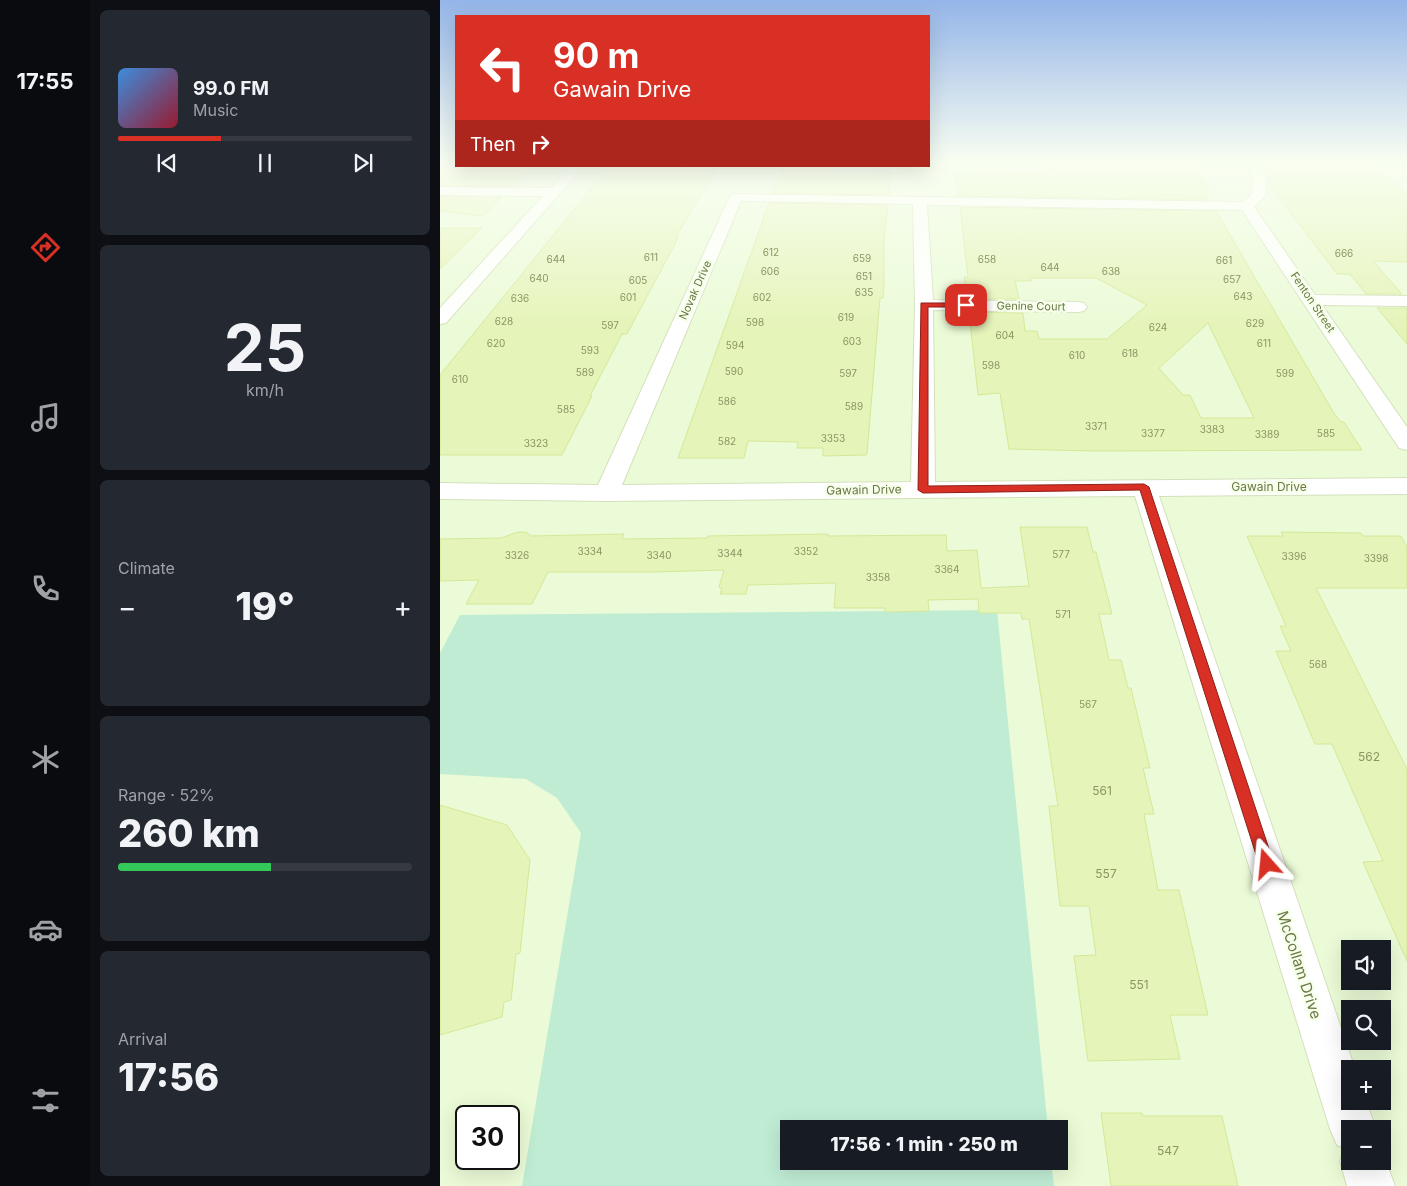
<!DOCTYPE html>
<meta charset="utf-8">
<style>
:root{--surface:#171b24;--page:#242831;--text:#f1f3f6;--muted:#9ea1a6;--line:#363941;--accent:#d93025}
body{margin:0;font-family:Inter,sans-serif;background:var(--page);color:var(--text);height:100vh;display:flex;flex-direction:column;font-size:19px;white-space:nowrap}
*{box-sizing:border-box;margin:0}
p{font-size:16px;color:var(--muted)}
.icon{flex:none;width:28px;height:28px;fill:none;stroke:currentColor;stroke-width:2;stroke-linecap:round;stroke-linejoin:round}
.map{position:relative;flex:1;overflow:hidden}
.sheet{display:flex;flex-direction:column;gap:10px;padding:10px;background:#0d0f14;width:350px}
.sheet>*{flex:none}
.top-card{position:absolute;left:15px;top:15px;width:475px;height:152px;border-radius:0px;box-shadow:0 5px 20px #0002;background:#d93025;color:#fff;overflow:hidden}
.fabs{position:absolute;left:901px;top:940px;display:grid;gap:10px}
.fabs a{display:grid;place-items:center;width:50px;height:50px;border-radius:0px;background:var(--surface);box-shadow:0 5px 20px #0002;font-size:25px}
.speed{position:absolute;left:15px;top:1105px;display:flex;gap:10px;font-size:25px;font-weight:700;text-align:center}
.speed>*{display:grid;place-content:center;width:65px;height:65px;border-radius:50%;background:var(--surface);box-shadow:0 5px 20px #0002;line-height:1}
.speed .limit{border:2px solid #111;border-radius:8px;background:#fff;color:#111}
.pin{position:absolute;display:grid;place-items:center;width:42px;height:42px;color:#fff;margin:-21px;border-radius:10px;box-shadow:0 2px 8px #0006}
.me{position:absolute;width:55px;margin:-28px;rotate:342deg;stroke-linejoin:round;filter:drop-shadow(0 0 4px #0008)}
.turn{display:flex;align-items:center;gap:18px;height:105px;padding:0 15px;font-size:22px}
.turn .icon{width:65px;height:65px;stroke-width:2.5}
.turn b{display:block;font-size:35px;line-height:42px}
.then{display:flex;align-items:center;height:48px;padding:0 15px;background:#0003;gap:10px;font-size:19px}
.big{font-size:38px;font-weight:800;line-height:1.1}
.sheet .widget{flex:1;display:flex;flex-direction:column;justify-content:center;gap:8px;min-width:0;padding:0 18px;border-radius:8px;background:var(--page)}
.sheet .dial{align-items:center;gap:0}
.dial b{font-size:65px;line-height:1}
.song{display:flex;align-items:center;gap:15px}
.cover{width:60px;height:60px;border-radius:8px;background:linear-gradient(135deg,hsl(210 70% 55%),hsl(350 70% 35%))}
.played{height:5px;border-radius:2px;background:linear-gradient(90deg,var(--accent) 35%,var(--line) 35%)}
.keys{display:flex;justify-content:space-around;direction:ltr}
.heat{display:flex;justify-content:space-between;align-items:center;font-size:28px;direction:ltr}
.charge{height:8px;border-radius:4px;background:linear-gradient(90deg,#34c759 52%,var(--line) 0)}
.trip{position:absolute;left:340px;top:1120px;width:288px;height:50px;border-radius:0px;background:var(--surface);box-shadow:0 5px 20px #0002;font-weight:800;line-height:50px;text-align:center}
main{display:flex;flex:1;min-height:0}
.tab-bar{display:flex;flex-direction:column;width:90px;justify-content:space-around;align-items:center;background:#090b0e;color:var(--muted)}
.tab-bar .icon{width:35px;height:35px}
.tab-bar .on{color:var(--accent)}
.tab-bar b{font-size:22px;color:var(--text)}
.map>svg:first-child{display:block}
.residential{fill:#ebfbd7;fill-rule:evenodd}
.green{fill:#c0ecd4}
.building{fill:#e5f4b9;stroke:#d5e898;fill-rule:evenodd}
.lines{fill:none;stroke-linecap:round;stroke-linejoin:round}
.minor-casing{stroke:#d4e0bb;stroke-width:2}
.minor{fill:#fff;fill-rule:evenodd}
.route{fill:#d93025;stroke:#8d1f18}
.labels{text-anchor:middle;stroke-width:5;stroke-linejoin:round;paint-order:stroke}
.number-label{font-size:10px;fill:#8b9664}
.far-street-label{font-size:11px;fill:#6d7747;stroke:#f5ffea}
.street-label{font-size:12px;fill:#6d7747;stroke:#f5ffea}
.near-number-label{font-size:12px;fill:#8b9664}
.near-street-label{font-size:15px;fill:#6d7747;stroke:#f5ffea}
</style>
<main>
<nav class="tab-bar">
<b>17:55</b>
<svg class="icon on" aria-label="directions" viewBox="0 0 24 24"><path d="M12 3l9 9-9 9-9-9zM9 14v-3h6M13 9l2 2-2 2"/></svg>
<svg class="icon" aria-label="music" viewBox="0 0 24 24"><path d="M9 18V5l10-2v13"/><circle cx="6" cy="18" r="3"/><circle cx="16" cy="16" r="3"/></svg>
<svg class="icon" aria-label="phone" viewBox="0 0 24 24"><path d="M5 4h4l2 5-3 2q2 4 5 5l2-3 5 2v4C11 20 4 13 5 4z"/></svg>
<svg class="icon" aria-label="climate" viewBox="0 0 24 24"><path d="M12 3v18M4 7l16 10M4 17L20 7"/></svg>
<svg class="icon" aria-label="car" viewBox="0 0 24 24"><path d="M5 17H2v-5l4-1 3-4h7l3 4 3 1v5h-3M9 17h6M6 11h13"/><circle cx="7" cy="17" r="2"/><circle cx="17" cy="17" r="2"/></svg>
<svg class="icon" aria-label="filters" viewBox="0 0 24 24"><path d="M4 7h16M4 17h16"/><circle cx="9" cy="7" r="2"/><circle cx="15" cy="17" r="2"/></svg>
</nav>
<section class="sheet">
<div class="widget">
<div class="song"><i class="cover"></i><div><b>99.0 FM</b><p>Music</p></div></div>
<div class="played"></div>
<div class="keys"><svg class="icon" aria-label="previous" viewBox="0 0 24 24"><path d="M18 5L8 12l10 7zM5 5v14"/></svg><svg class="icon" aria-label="pause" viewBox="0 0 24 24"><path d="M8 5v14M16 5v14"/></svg><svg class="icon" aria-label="next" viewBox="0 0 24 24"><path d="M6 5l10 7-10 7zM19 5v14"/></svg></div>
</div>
<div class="widget dial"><b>25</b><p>km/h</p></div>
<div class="widget"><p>Climate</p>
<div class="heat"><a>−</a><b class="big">19°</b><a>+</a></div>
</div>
<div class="widget"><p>Range · 52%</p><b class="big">260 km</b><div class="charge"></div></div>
<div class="widget"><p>Arrival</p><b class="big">17:56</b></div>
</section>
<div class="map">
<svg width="967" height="1186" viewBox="0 0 967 1186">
<rect width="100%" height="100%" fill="#f1fde3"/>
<path class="residential" d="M0,162H16V166H489V162H967V1186H0ZM910,949H942V981H910ZM910,1009H942V1041H910ZM910,1069H942V1101H910ZM26,1116H69V1159H26ZM349,1129H619V1161H349ZM910,1129H942V1161H910Z"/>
<path class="green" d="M557,610L608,1129H349V1161H611L614,1186H82L141,833L117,798L86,779L0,774V653L20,615Z"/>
<path class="building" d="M608,162H753L769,189H763L769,200L518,196L515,171L608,172Z
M819,162H931L967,195V262L933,261L962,294H926L910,274H897L829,184V178Z
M0,166H93L74,186L0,185Z
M247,166H278L236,237H238L235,244L187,334H182L150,396H152L122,455H0V375L167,169H241Z
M346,166H390L389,170L451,172L449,195L333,193Z
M0,197H62L43,216L0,211Z
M329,203L448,205L444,240V281L443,298H440L427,454L426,455L383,456V448H357L358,442L308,441L304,458H238Z
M520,207L776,211L895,415L901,422H904L922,450L653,451L569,449L560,393L538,395L529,312L583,313L585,331H597L599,339H667L707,305L656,278H590L591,281H575L579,299H527L524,277H528ZM768,323L785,358L814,418H761L750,395H743L719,368Z
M0,228H42L0,269Z
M937,308H967V344Z
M580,527H647L653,552H656L672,614H659L669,660H681L688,688H691L710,768H703L714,814H704L718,890H739L768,1015H730L740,1059L648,1061L634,956L656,955L649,906H620L609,806H618L589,619H582L581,613H539L538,599L488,600L489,611L445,612V608H394L396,583L308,585L306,594H280L282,588L279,587L284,570L216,572H108L92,604H26L39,580L0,581V539L61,538L78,532H86L91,536L184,534L182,539L267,538L268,536L388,534V536L506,535L507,551L537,550L541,588L589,586Z
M841,532L921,533L923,536H961L967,547V588H876L967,769V961L923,862L943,861L892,744H875L836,651H851L840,626H846L807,536H843Z
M0,805L67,825L90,860L80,953L76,954L71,1000L64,1002L62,1017L0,1035Z
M661,1113H702L703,1116H782L798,1186H671Z"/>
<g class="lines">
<g class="minor-casing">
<path id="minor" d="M803,162H816L827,179L826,195L814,207L875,295L967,296V306L882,305L967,427V450L959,448L802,210L487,205L493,300L638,302L644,303L647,307L644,311L638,312L493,310L495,482L967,478V494L719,496L915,1069H910V1101H926L936,1129H910V1161H942V1151L955,1186H907L900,1161L905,1148L897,1145L890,1129L695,496L166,501L0,499V483L158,485L291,194L803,202L812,194L813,179ZM301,201L473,204L475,305L471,482L182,485Z
M131,166H144L6,323L0,324V308L103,196L0,195V187L111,188Z"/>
</g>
<use href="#minor" class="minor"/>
</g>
<linearGradient id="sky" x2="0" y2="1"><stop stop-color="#94b5e8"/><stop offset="0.49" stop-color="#f9fef2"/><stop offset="1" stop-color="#f9fef2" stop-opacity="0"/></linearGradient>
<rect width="967" height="329" fill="url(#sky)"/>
<path class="route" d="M481,303H526L529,305L526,307H488V486L704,484L709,487L834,864L832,870L827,872L821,870L819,864L700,490L483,493L478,490Z"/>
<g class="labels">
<g class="number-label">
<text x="331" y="256">612</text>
<text x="904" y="257">666</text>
<text x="211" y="261">611</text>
<text x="422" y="262">659</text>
<text x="116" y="263">644</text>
<text x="547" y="263">658</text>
<text x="784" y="264">661</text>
<text x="610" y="271">644</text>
<text x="330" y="275">606</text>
<text x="671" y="275">638</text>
<text x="424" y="280">651</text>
<text x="99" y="282">640</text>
<text x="792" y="283">657</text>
<text x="198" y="284">605</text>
<text x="424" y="296">635</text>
<text x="803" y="300">643</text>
<text x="188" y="301">601</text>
<text x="322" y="301">602</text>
<text x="80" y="302">636</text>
<text x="406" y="321">619</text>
<text x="64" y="325">628</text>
<text x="315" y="326">598</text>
<text x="815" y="327">629</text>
<text x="170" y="329">597</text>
<text x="718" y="331">624</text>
<text x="565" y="339">604</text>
<text x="412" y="345">603</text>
<text x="56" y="347">620</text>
<text x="824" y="347">611</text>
<text x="295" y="349">594</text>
<text x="150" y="354">593</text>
<text x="690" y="357">618</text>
<text x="637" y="359">610</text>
<text x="551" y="369">598</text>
<text x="294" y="375">590</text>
<text x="145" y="376">589</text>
<text x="408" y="377">597</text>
<text x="845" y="377">599</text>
<text x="20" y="383">610</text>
<text x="287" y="405">586</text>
<text x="414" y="410">589</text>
<text x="126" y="413">585</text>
<text x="656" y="430">3371</text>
<text x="772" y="433">3383</text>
<text x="713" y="437">3377</text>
<text x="886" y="437">585</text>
<text x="827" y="438">3389</text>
<text x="393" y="442">3353</text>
<text x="287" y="445">582</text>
<text x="96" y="447">3323</text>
<text x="150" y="555">3334</text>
<text x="366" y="555">3352</text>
<text x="290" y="557">3344</text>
<text x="621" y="558">577</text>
<text x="77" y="559">3326</text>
<text x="219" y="559">3340</text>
<text x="854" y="560">3396</text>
<text x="936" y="562">3398</text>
<text x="507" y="573">3364</text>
<text x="438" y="581">3358</text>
<text x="623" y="618">571</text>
<text x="878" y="668">568</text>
<text x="648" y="708">567</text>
</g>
<g class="far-street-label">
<text transform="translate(255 290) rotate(-66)" y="4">Novak Drive</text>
<text transform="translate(873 302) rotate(56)" y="4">Fenton Street</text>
<text transform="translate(591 306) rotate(1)" y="4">Genine Court</text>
</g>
<g class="street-label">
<text x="829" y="491">Gawain Drive</text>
<text transform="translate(424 490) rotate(-1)" y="4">Gawain Drive</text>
</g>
<g class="near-number-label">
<text x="929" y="761">562</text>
<text x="662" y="795">561</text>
<text x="666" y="878">557</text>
<text x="699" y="989">551</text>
<text x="728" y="1155">547</text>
</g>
<g class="near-street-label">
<text transform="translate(859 965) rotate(72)" y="5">McCollam Drive</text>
</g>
</g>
</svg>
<div class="fabs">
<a><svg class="icon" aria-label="sound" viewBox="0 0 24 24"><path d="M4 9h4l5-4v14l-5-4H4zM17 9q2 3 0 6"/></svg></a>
<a><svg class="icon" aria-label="search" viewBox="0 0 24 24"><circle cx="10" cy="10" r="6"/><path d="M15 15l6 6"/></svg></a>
<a>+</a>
<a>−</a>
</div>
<div class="speed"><div class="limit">30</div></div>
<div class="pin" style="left:526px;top:305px;background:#d93025"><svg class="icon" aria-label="arrive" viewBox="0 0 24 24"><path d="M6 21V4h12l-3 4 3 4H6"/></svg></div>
<svg class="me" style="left:827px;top:864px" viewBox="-20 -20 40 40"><path d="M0-17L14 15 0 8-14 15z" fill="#d93025" stroke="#fff" stroke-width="4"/></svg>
<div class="trip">17:56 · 1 min · 250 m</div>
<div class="top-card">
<div class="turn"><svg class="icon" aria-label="left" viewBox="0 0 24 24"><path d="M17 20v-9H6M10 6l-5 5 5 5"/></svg><div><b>90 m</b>Gawain Drive</div></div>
<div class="then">Then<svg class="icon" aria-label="right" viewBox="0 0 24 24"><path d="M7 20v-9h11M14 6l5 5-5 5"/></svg></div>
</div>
</div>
</main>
